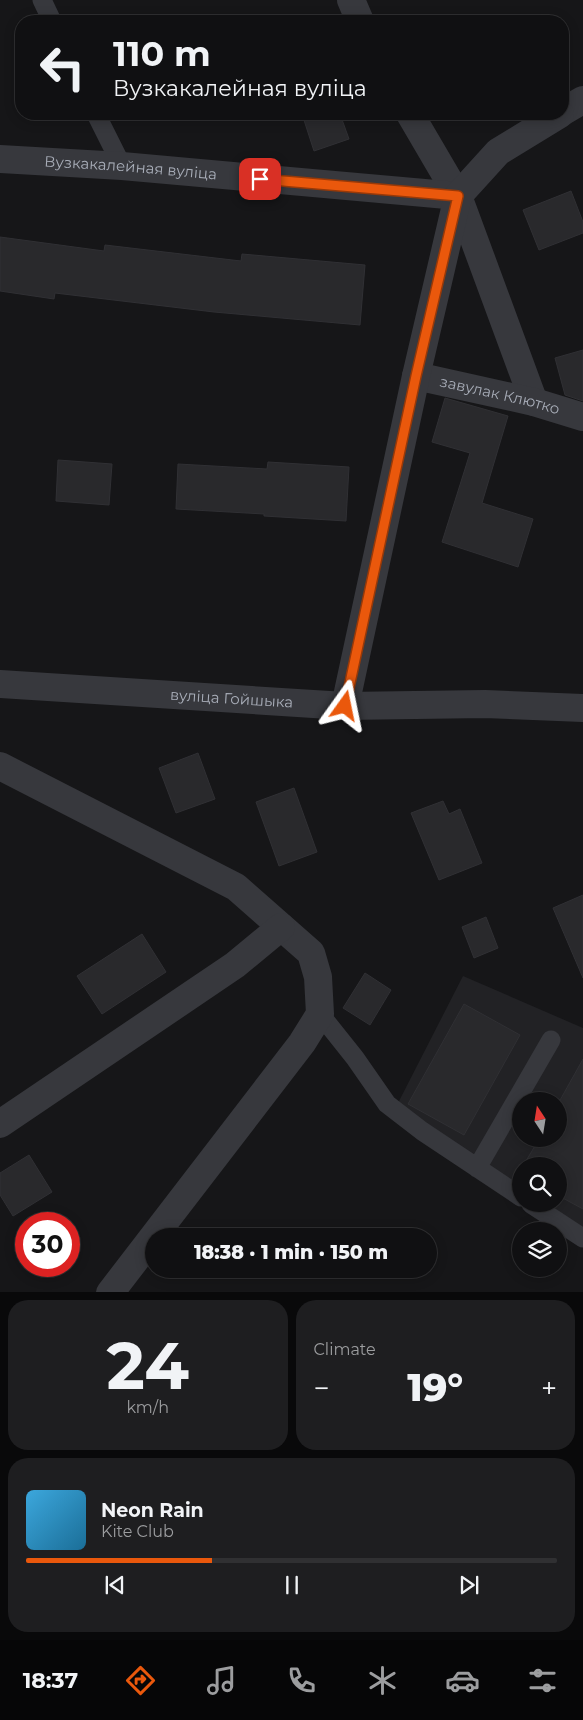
<!DOCTYPE html>
<meta charset="utf-8">
<style>
:root{--surface:#101012;--page:#1e1e20;--text:#f1f3f6;--muted:#9c9d9f;--line:#303032;--accent:#ea580c}
body{margin:0;font-family:Montserrat,sans-serif;background:var(--page);color:var(--text);height:100vh;display:flex;flex-direction:column;font-size:19px;white-space:nowrap}
*{box-sizing:border-box;margin:0}
p{font-size:16px;color:var(--muted)}
.icon{flex:none;width:28px;height:28px;fill:none;stroke:currentColor;stroke-width:2;stroke-linecap:round;stroke-linejoin:round}
.map{position:relative;height:1292px;overflow:hidden}
.details{display:flex;flex-direction:column;gap:8px;padding:8px;background:#09090a;flex:1}
.details>*{flex:none}
.top-card{position:absolute;left:15px;top:15px;width:554px;height:105px;border-radius:20px;box-shadow:0 2px 12px #0003,0 0 0 1px var(--line);background:#101012;color:var(--text);overflow:hidden}
.needle{width:32px;rotate:348deg}
.fabs{position:absolute;left:512px;top:1092px;display:grid;gap:10px}
.fabs a{display:grid;place-items:center;width:55px;height:55px;border-radius:50%;background:var(--surface);box-shadow:0 2px 12px #0003,0 0 0 1px var(--line);font-size:25px}
.speed{position:absolute;left:15px;top:1212px;display:flex;gap:10px;font-size:25px;font-weight:700;text-align:center}
.speed>*{display:grid;place-content:center;width:65px;height:65px;border-radius:50%;background:var(--surface);box-shadow:0 2px 12px #0003,0 0 0 1px var(--line);line-height:1}
.speed .limit{border:8px solid #d22;background:#fff;color:#111}
.pin{position:absolute;display:grid;place-items:center;width:42px;height:42px;color:#fff;margin:-21px;border-radius:10px;box-shadow:0 2px 8px #0006}
.me{position:absolute;width:55px;margin:-28px;rotate:12deg;stroke-linejoin:round;filter:drop-shadow(0 0 4px #0008)}
.turn{display:flex;align-items:center;gap:18px;height:105px;padding:0 15px;font-size:22px}
.turn .icon{width:65px;height:65px;stroke-width:2.5}
.turn b{display:block;font-size:35px;line-height:42px}
.big{font-size:38px;font-weight:800;line-height:1.1}
.details .tile{flex:1;display:flex;flex-direction:column;justify-content:center;gap:8px;min-width:0;padding:0 18px;border-radius:20px;background:var(--page)}
.details .dial{align-items:center;gap:0}
.dial b{font-size:65px;line-height:1}
.song{display:flex;align-items:center;gap:15px}
.cover{width:60px;height:60px;border-radius:8px;background:linear-gradient(135deg,hsl(200 70% 55%),hsl(200 70% 35%))}
.played{height:5px;border-radius:2px;background:linear-gradient(90deg,var(--accent) 35%,var(--line) 35%)}
.keys{display:flex;justify-content:space-around;direction:ltr}
.heat{display:flex;justify-content:space-between;align-items:center;font-size:28px;direction:ltr}
.details .tiles{flex:1;display:grid;gap:8px;grid-template-columns:1fr 1fr}
.tile:last-child{grid-column:span 2}
.trip{position:absolute;left:145px;top:1228px;width:292px;height:50px;border-radius:25px;background:var(--surface);box-shadow:0 2px 12px #0003,0 0 0 1px var(--line);font-weight:800;line-height:50px;text-align:center}
.tabs{display:flex;height:80px;justify-content:space-around;align-items:center;background:#060607;color:var(--muted)}
.tabs .icon{width:35px;height:35px}
.tabs .on{color:var(--accent)}
.tabs b{font-size:22px;color:var(--text)}
.map>svg:first-child{display:block}
.built{fill:#222225;fill-rule:evenodd}
.building{fill:#29292c;stroke:#303034}
.lines{fill:none;stroke-linecap:round;stroke-linejoin:round}
.lane{stroke:#37383d;stroke-width:19}
.street{stroke:#37383d;stroke-width:28}
.route-casing{stroke:#983908;stroke-width:12}
.route{stroke:#ea580c;stroke-width:9}
.labels{text-anchor:middle;stroke-width:5;stroke-linejoin:round;paint-order:stroke}
.street-label{font-size:15px;fill:#a8adb8;stroke:#111113}
</style>
<div class="map">
<svg width="583" height="1293" viewBox="0 0 583 1293">
<rect width="100%" height="100%" fill="#161618"/>
<path class="built" d="M463,976L583,1028V1230L544,1204H559V1166H521V1188L397,1105ZM521,1101H559V1139H521Z"/>
<path class="building" d="M302,114H340L349,139L314,151Z
M571,191L583,222V233L539,250L523,210Z
M0,237L104,251L105,245L241,261L242,254L365,265L360,325L214,312L55,293L54,299L0,291Z
M583,350V401L565,395L555,358Z
M445,398L508,416L482,503L533,519L518,567L442,542L470,453L432,442Z
M58,460L112,464L109,505L56,501Z
M268,462L349,467L346,521L264,516V514L176,509L178,464L267,469Z
M198,753L215,799L176,813L159,768Z
M294,788L317,852L279,866L256,802Z
M443,801L449,814L460,809L482,863L439,880L411,813Z
M583,895V978L553,908Z
M486,917L498,948L474,958L462,927Z
M142,934L166,972L102,1014L77,976Z
M365,973L391,990L370,1025L343,1008Z
M464,1004L520,1035L464,1135L408,1104Z
M583,1059V1209L559,1196V1166H523L539,1139H559V1102Z
M29,1155L52,1192L13,1216L0,1195V1173Z"/>
<g class="lines">
<path class="lane" d="M42,0L52,21
M96,114L122,166
M320,1014L355,1058L387,1104L422,1131L521,1197
M477,1168L551,1040
M531,1204L583,1238"/>
<g class="street">
<path d="M351,0L360,21"/>
<path d="M562,112L583,100"/>
<path d="M410,114L458,196L534,402"/>
<path id="s1" d="M0,159L122,166L458,196"/>
<path id="s2" d="M416,376L534,402L583,417"/>
<path id="s3" d="M0,684L345,706L485,704L583,708"/>
<path d="M345,706L416,376L458,196L498,152L560,114"/>
<path d="M0,766L236,887L311,953L318,977L320,1014L302,1043L110,1293"/>
<path d="M0,1124L235,965L281,927"/>
</g>
</g>
<g class="lines">
<g class="route-casing">
<path id="route" d="M260,179L458,196L416,376L345,706"/>
</g>
<use href="#route" class="route"/>
</g>
<g class="labels">
<g class="street-label">
<text dy="5" stroke="none"><textPath href="#s1" startOffset="131">Вузкакалейная вуліца</textPath></text>
<text dy="5" stroke="none"><textPath href="#s2" startOffset="86">завулак Клютко</textPath></text>
<text dy="5" stroke="none"><textPath href="#s3" startOffset="232">вуліца Гойшыка</textPath></text>
</g>
</g>
</svg>
<div class="fabs">
<a><svg class="needle" viewBox="-14 -14 28 28"><path d="M0-13l5 13h-10z" fill="#e53935"/><path d="M0 13l5-13h-10z" fill="#9c9d9f"/></svg></a>
<a><svg class="icon" aria-label="search" viewBox="0 0 24 24"><circle cx="10" cy="10" r="6"/><path d="M15 15l6 6"/></svg></a>
<a><svg class="icon" aria-label="layers" viewBox="0 0 24 24"><path d="M12 4l9 5-9 5-9-5zM3 14l9 5 9-5"/></svg></a>
</div>
<div class="speed"><div class="limit">30</div></div>
<div class="pin" style="left:260px;top:179px;background:#d93025"><svg class="icon" aria-label="arrive" viewBox="0 0 24 24"><path d="M6 21V4h12l-3 4 3 4H6"/></svg></div>
<svg class="me" style="left:345px;top:706px" viewBox="-20 -20 40 40"><path d="M0-17L14 15 0 8-14 15z" fill="#ea580c" stroke="#fff" stroke-width="4"/></svg>
<div class="trip">18:38 · 1 min · 150 m</div>
<div class="top-card">
<div class="turn"><svg class="icon" aria-label="left" viewBox="0 0 24 24"><path d="M17 20v-9H6M10 6l-5 5 5 5"/></svg><div><b>110 m</b>Вузкакалейная вуліца</div></div>
</div>
</div>
<section class="details">
<div class="tiles">
<div class="tile dial"><b>24</b><p>km/h</p></div>
<div class="tile"><p>Climate</p>
<div class="heat"><a>−</a><b class="big">19°</b><a>+</a></div>
</div>
<div class="tile">
<div class="song"><i class="cover"></i><div><b>Neon Rain</b><p>Kite Club</p></div></div>
<div class="played"></div>
<div class="keys"><svg class="icon" aria-label="previous" viewBox="0 0 24 24"><path d="M18 5L8 12l10 7zM5 5v14"/></svg><svg class="icon" aria-label="pause" viewBox="0 0 24 24"><path d="M8 5v14M16 5v14"/></svg><svg class="icon" aria-label="next" viewBox="0 0 24 24"><path d="M6 5l10 7-10 7zM19 5v14"/></svg></div>
</div>
</div>
</section>
<nav class="tabs">
<b>18:37</b>
<svg class="icon on" aria-label="directions" viewBox="0 0 24 24"><path d="M12 3l9 9-9 9-9-9zM9 14v-3h6M13 9l2 2-2 2"/></svg>
<svg class="icon" aria-label="music" viewBox="0 0 24 24"><path d="M9 18V5l10-2v13"/><circle cx="6" cy="18" r="3"/><circle cx="16" cy="16" r="3"/></svg>
<svg class="icon" aria-label="phone" viewBox="0 0 24 24"><path d="M5 4h4l2 5-3 2q2 4 5 5l2-3 5 2v4C11 20 4 13 5 4z"/></svg>
<svg class="icon" aria-label="climate" viewBox="0 0 24 24"><path d="M12 3v18M4 7l16 10M4 17L20 7"/></svg>
<svg class="icon" aria-label="car" viewBox="0 0 24 24"><path d="M5 17H2v-5l4-1 3-4h7l3 4 3 1v5h-3M9 17h6M6 11h13"/><circle cx="7" cy="17" r="2"/><circle cx="17" cy="17" r="2"/></svg>
<svg class="icon" aria-label="filters" viewBox="0 0 24 24"><path d="M4 7h16M4 17h16"/><circle cx="9" cy="7" r="2"/><circle cx="15" cy="17" r="2"/></svg>
</nav>
